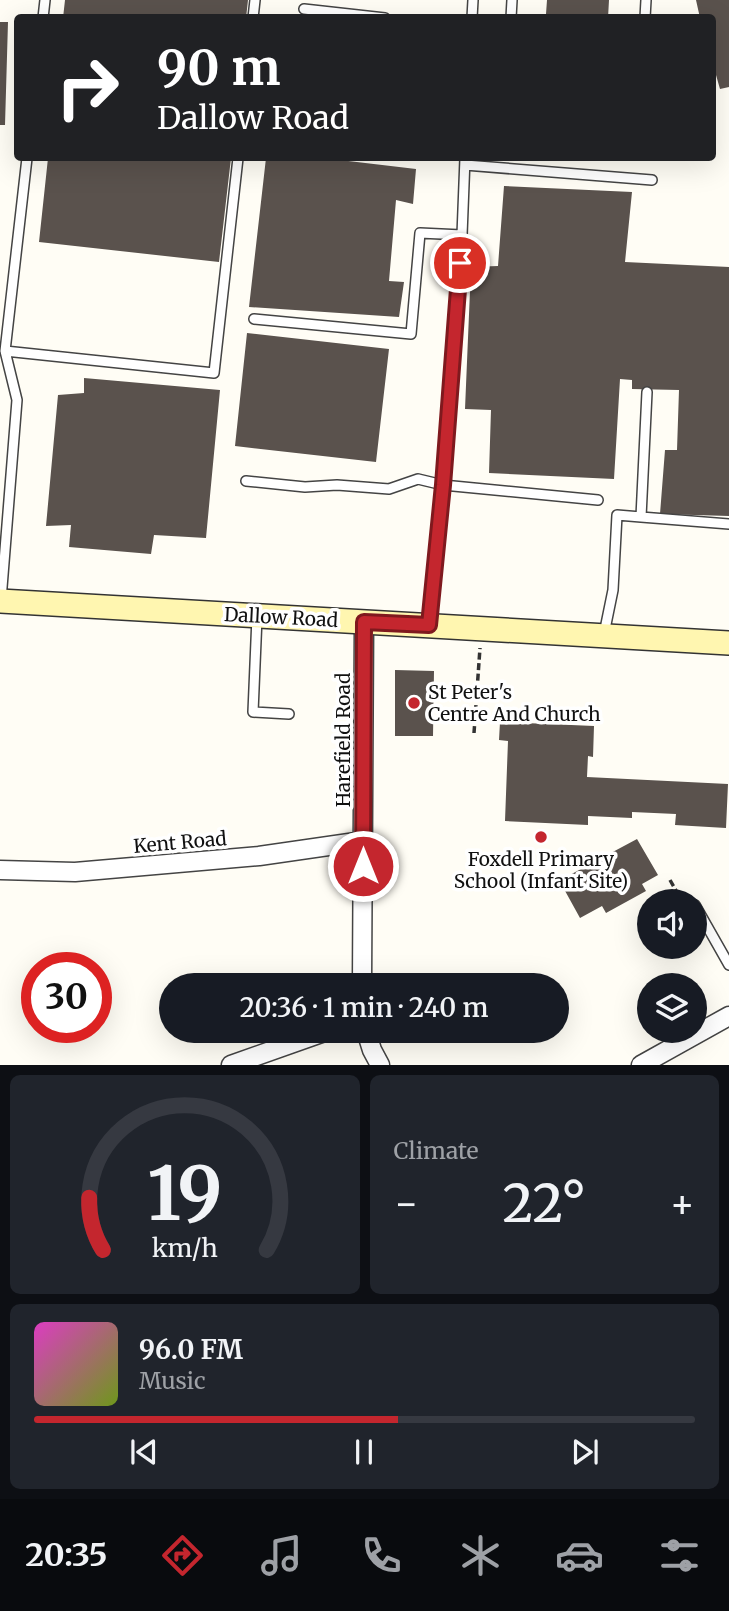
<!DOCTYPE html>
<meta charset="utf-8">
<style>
:root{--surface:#171b24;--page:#20242c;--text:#f1f3f6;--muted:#9ea1a6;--line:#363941;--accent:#c4262e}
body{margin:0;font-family:Merriweather,serif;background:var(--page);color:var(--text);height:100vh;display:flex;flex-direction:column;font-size:26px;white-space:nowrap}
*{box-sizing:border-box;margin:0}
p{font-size:23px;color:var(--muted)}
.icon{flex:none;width:38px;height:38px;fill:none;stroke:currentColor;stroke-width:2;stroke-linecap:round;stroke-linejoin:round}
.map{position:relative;height:1065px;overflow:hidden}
.side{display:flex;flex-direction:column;gap:10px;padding:10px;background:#0d0f14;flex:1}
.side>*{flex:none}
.banner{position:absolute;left:14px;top:14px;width:702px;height:147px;border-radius:7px;box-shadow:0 7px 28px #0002;background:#202124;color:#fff;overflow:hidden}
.controls{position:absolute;left:637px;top:889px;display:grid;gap:14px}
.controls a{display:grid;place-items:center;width:70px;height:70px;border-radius:50%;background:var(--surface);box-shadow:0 7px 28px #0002;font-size:35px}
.speed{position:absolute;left:21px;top:952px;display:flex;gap:14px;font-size:35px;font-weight:700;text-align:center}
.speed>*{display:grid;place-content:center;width:91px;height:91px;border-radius:50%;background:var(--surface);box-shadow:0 7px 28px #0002;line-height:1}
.speed .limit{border:10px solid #d22;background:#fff;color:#111}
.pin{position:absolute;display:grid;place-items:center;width:60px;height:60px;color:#fff;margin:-30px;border:4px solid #fff;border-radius:50%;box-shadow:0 2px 7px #0007}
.me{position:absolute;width:77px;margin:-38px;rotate:0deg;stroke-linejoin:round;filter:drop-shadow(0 0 5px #0008)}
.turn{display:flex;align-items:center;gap:24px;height:147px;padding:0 28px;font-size:32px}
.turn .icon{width:91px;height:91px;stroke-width:2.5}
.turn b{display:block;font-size:49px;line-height:60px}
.big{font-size:52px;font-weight:600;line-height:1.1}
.side .card{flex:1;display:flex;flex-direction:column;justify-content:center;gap:10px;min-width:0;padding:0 24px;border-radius:10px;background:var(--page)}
.side .dial{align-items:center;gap:0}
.dial svg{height:182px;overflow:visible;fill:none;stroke:var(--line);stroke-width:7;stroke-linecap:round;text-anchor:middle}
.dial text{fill:var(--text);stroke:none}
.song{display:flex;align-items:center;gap:21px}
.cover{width:84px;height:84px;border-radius:10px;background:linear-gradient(135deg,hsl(310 70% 55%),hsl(80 70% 35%))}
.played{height:7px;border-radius:4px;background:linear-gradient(90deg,var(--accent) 55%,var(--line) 55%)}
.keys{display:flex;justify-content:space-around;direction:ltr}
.heat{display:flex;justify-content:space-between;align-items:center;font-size:38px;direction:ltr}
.side .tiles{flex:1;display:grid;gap:10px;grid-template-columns:1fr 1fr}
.card:last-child{grid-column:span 2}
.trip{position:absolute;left:159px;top:973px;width:410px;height:70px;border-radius:35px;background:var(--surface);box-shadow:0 7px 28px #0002;font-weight:600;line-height:70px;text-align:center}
.menu{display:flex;height:112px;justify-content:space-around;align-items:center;background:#090b0e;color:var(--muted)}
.menu .icon{width:49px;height:49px}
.menu .active{color:var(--accent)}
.menu b{font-size:32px;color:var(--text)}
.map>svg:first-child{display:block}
.building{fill:#5a524d}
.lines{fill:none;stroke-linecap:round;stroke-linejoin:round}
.lane-casing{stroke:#444;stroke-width:12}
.street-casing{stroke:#444;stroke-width:21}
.secondary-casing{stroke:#333;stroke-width:26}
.path{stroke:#333;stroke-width:3.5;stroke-dasharray:7 3.5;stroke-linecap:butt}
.lane{stroke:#fff;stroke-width:9}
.street{stroke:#fff;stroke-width:18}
.secondary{stroke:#fff6b0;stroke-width:23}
.route-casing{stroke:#7f191e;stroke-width:18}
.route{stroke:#c4262e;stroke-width:12}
.poi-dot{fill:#c4262e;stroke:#fff;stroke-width:2.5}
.labels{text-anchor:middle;stroke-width:7;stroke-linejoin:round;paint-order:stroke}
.street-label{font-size:19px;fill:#111;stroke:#fff}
.poi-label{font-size:19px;fill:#111;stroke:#fff;text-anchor:start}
</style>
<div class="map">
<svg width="729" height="1065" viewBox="0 0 729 1065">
<rect width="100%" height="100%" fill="#fffdf5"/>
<path class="building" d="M65,0H248L246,18H63Z
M547,0H609L608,18H556V16L546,14Z
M696,0H729V87L720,89L712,61V18H700Z
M0,22H8L5,125H0Z
M48,158H231L219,262L39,242Z
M266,158H323L416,169L413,204L396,200L389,281L404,282L399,317L249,307Z
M504,186L632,192L625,262L729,267V516L660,514L665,450H677L679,390L632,389V380L620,379L614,479L489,473L491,410L465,409L471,267L498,266Z
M247,333L389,349L376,462L235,446Z
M84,378L220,390L206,538L154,535L151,554L69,547L71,525L46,526L58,395L84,393Z
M395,670L434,671L433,736H395Z
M500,722L594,726L593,757L588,756L587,777L728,784L726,828L675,825L676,814L632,812V818L588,816V825L505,821L508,741L499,740Z
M637,839L658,875L642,884L646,891L606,913L602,906L580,918L564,889L571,886L566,877Z"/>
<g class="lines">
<g class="lane-casing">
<path id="lane" d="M304,9L385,18
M43,18L45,0
M253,18L255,0
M472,18L473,0
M511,18L512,0
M645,18L646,0
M465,165L652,180
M254,319L411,334L420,233L462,235
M5,351L214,373L238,158
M246,481L305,487L337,485L389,489L418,479L443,485L598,500
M641,517L729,524
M1,600L17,400L5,351L27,158
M257,617L253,712L289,714
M429,623L443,485L462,235L465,158
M604,634L613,590L617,515L641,517L647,392
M695,905L729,965"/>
</g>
<g class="street-casing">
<path id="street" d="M0,870L75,872L259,856L363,841
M362,985L364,622
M366,1031L372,1050L380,1065
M231,1065L327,1031
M641,1065L729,1016"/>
</g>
<g class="secondary-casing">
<path id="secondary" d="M0,601L729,643"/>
</g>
<path class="path" d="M474,733L480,648
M670,880L682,901"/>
<use href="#lane" class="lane"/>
<use href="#street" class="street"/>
<use href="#secondary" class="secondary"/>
</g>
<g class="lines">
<g class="route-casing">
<path id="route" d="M363,866L364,622L429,625L443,485L460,263"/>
</g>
<use href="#route" class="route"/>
</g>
<g class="poi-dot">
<circle cx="414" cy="703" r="7"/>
<circle cx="541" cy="837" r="7"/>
</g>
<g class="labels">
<g class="street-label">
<text transform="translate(281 617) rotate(3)" y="7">Dallow Road</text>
<text transform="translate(343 740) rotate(-90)" y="7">Harefield Road</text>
<text transform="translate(180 842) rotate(-5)" y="7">Kent Road</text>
</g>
<g class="poi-label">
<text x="428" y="699">St Peter's<tspan x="428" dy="22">Centre And Church</tspan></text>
<text x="541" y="866" text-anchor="middle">Foxdell Primary<tspan x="541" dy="22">School (Infant Site)</tspan></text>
</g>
</g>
</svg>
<div class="controls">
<a><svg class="icon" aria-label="sound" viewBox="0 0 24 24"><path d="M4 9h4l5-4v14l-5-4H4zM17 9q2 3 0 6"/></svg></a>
<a><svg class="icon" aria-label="layers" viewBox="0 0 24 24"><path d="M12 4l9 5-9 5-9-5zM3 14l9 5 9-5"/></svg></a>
</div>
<div class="speed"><div class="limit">30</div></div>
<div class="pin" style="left:460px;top:263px;background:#d93025"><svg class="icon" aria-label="arrive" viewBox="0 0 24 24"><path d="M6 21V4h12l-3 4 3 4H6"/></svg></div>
<svg class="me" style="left:363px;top:866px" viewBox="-20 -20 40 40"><circle r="17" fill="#c4262e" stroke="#fff" stroke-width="3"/><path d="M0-11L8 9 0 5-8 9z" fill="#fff"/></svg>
<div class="trip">20:36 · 1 min · 240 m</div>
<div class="banner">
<div class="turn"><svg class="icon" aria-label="right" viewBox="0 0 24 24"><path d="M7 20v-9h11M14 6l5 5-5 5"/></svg><div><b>90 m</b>Dallow Road</div></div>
</div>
</div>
<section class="side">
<div class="tiles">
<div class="card dial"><svg viewBox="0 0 100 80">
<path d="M14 69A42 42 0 1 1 86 69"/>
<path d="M14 69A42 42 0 0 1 8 46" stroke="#c4262e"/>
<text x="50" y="56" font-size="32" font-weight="700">19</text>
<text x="50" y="72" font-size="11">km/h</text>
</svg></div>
<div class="card"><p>Climate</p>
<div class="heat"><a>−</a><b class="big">22°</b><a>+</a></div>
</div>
<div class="card">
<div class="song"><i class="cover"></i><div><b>96.0 FM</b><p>Music</p></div></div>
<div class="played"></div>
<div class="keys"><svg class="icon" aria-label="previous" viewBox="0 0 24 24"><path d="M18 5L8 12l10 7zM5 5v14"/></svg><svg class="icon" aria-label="pause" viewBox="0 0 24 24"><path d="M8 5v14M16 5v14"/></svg><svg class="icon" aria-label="next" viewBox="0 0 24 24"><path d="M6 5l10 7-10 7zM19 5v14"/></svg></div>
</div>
</div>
</section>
<nav class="menu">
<b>20:35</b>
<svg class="icon active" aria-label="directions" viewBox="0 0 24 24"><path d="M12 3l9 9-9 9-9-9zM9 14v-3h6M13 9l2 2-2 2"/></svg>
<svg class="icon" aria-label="music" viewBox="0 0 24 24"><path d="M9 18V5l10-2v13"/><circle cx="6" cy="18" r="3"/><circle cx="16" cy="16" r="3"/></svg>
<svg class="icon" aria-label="phone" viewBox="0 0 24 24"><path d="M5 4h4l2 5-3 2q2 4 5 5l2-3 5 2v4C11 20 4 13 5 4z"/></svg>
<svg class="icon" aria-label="climate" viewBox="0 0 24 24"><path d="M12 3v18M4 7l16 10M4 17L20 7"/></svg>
<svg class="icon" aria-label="car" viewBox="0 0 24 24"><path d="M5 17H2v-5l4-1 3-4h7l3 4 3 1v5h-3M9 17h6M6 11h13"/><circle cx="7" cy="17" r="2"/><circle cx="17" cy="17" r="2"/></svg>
<svg class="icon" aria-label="filters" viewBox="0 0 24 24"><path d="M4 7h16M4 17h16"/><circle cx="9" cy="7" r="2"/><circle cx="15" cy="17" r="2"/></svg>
</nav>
